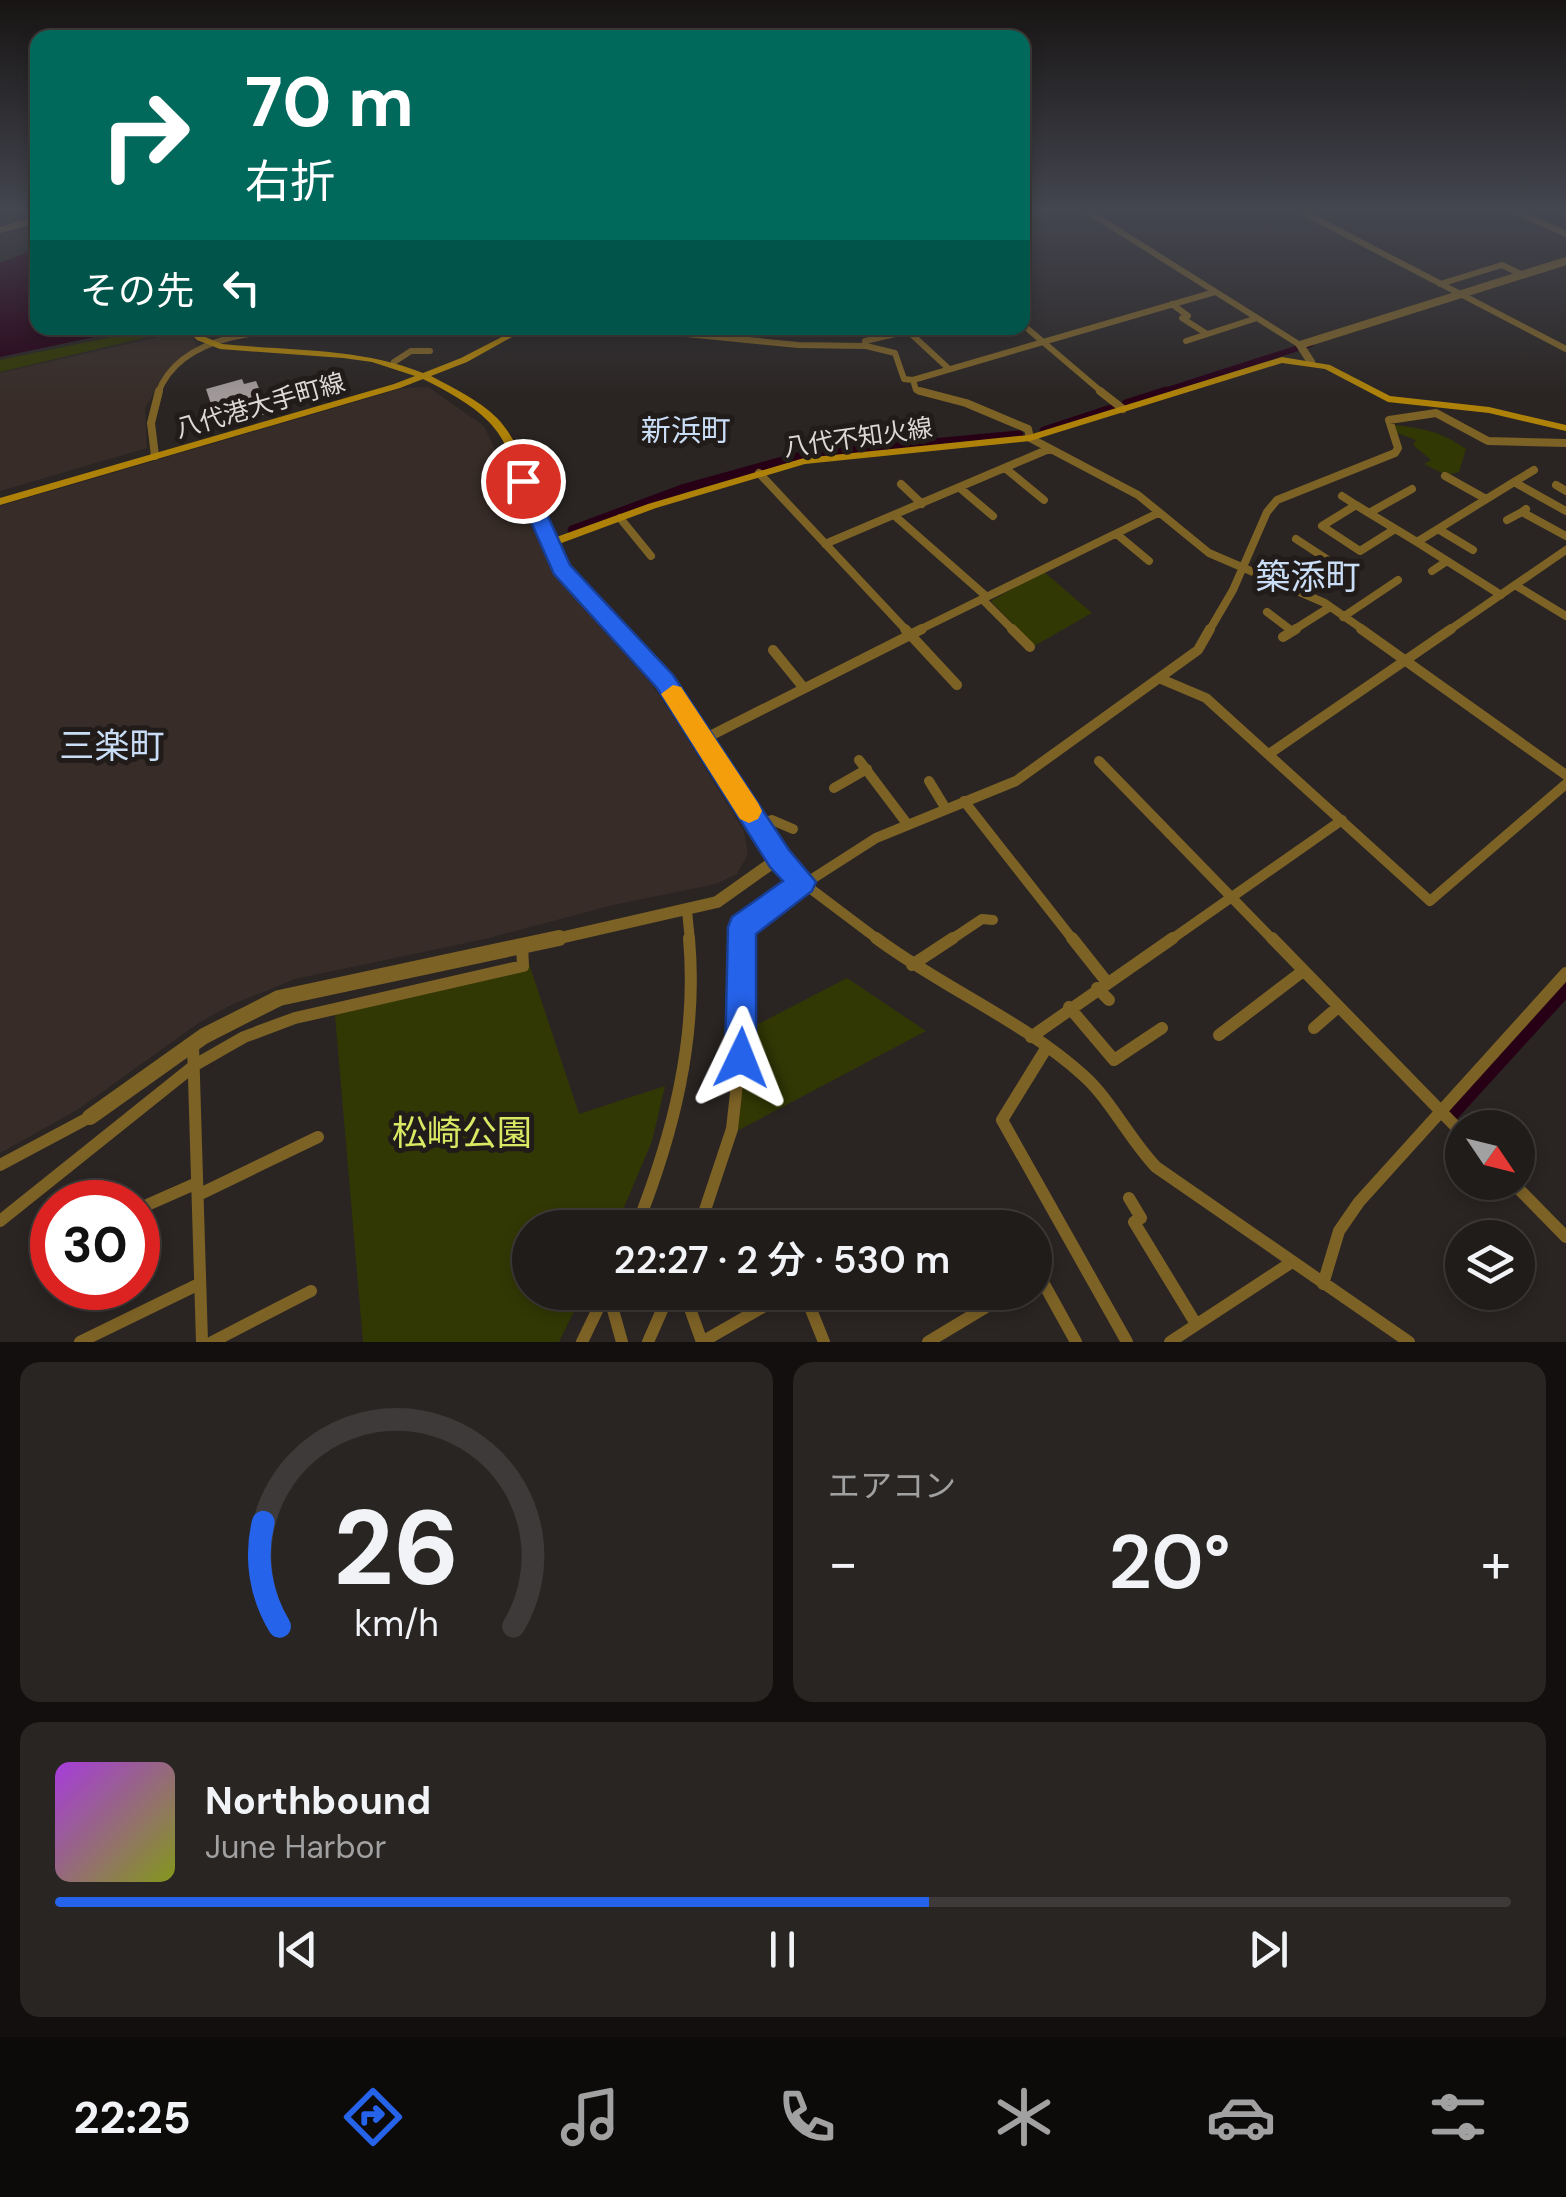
<!DOCTYPE html>
<html lang="ja">
<meta charset="utf-8">
<style>
:root{--surface:#201c1a;--page:#282523;--text:#f1f3f6;--muted:#a2a1a2;--line:#3d3a39;--accent:#2563eb}
body{margin:0;font-family:"DM Sans","Noto Sans JP",sans-serif;background:var(--page);color:var(--text);height:100vh;display:flex;flex-direction:column;font-size:38px;white-space:nowrap}
*{box-sizing:border-box;margin:0}
p{font-size:32px;color:var(--muted)}
.icon{flex:none;width:55px;height:55px;fill:none;stroke:currentColor;stroke-width:2;stroke-linecap:round;stroke-linejoin:round}
.map{position:relative;height:1342px;overflow:hidden}
.sheet{display:flex;flex-direction:column;gap:20px;padding:20px;background:#120f0e;flex:1}
.sheet>*{flex:none}
.guide{position:absolute;left:30px;top:30px;width:1000px;height:305px;border-radius:20px;box-shadow:0 5px 15px #0003,0 0 0 2px var(--line);background:#00695c;color:#fff;overflow:hidden}
.needle{width:65px;rotate:125deg}
.tools{position:absolute;left:1445px;top:1110px;display:grid;gap:20px}
.tools a{display:grid;place-items:center;width:90px;height:90px;border-radius:50%;background:var(--surface);box-shadow:0 5px 15px #0003,0 0 0 2px var(--line);font-size:50px}
.speed{position:absolute;left:30px;top:1180px;display:flex;gap:20px;font-size:50px;font-weight:700;text-align:center}
.speed>*{display:grid;place-content:center;width:130px;height:130px;border-radius:50%;background:var(--surface);box-shadow:0 5px 15px #0003,0 0 0 2px var(--line);line-height:1}
.speed .limit{border:15px solid #d22;background:#fff;color:#111}
.pin{position:absolute;display:grid;place-items:center;width:85px;height:85px;color:#fff;margin:-42px;border:5px solid #fff;border-radius:50%;box-shadow:0 2px 10px #0007}
.me{position:absolute;width:110px;margin:-55px;rotate:2deg;stroke-linejoin:round;filter:drop-shadow(0 0 8px #0008)}
.turn{display:flex;align-items:center;gap:35px;height:210px;padding:0 50px;font-size:45px}
.turn .icon{width:130px;height:130px;stroke-width:2.5}
.turn b{display:block;font-size:70px;line-height:85px}
.then{display:flex;align-items:center;height:95px;padding:0 50px;background:#0003;gap:20px;font-size:38px}
.big{font-size:75px;font-weight:600;line-height:1.1}
.sheet .widget{flex:1;display:flex;flex-direction:column;justify-content:center;gap:15px;min-width:0;padding:0 35px;border-radius:20px;background:var(--page)}
.sheet .dial{align-items:center;gap:0}
.dial svg{height:260px;overflow:visible;fill:none;stroke:var(--line);stroke-width:7;stroke-linecap:round;text-anchor:middle}
.dial text{fill:var(--text);stroke:none}
.song{display:flex;align-items:center;gap:30px}
.cover{width:120px;height:120px;border-radius:15px;background:linear-gradient(135deg,hsl(280 70% 55%),hsl(70 70% 35%))}
.played{height:10px;border-radius:5px;background:linear-gradient(90deg,var(--accent) 60%,var(--line) 60%)}
.keys{display:flex;justify-content:space-around;direction:ltr}
.heat{display:flex;justify-content:space-between;align-items:center;font-size:55px;direction:ltr}
.sheet .tiles{flex:1;display:grid;gap:20px;grid-template-columns:1fr 1fr}
.widget:last-child{grid-column:span 2}
.trip{position:absolute;left:512px;top:1210px;width:540px;height:100px;border-radius:50px;background:var(--surface);box-shadow:0 5px 15px #0003,0 0 0 2px var(--line);font-weight:600;line-height:100px;text-align:center}
.dock{display:flex;height:160px;justify-content:space-around;align-items:center;background:#0d0b0a;color:var(--muted)}
.dock .icon{width:70px;height:70px}
.dock .selected{color:var(--accent)}
.dock b{font-size:45px;color:var(--text)}
.map>svg:first-child{display:block}
.built{fill:#372c27}
.green{fill:#323804}
.water{fill:#270016}
.lines{fill:none;stroke-linecap:round;stroke-linejoin:round}
.canal-far2{stroke:#270016;stroke-width:6}
.canal-far1{stroke:#270016;stroke-width:9}
.canal{stroke:#270016;stroke-width:14}
.building{fill:#a19999}
.minor-far3{stroke:#7d6226;stroke-width:6}
.minor-far2{stroke:#7d6226;stroke-width:8}
.minor-far1{stroke:#7d6226;stroke-width:10}
.minor{stroke:#7d6226;stroke-width:12}
.tertiary-far3{stroke:#7d6226;stroke-width:8}
.tertiary-far2{stroke:#7d6226;stroke-width:10}
.tertiary-far1{stroke:#7d6226;stroke-width:12}
.tertiary{stroke:#7d6226;stroke-width:16}
.secondary{fill:#ae8209;fill-rule:evenodd}
.route{fill:#2563eb;stroke:#184099;stroke-width:2.5}
.slow{fill:#f59e0b}
.labels{text-anchor:middle;stroke-width:10;stroke-linejoin:round;paint-order:stroke}
.far-street-label{font-size:25px;fill:#dcd8d6;stroke:#211c19}
.far-quarter-label{font-size:30px;fill:#caddf6;stroke:#211c19}
.quarter-label{font-size:35px;fill:#caddf6;stroke:#211c19}
.near-park-label{font-size:35px;fill:#d9e964;stroke:#211c19}
</style>
<div class="map">
<svg width="1566" height="1342" viewBox="0 0 1566 1342">
<rect width="100%" height="100%" fill="#2a2523"/>
<path class="built" d="M189,330L197,346L161,382L145,408L147,448L0,491V373Z
M428,387L484,426L554,575L653,686L676,721L744,831L748,854L737,874L716,884L613,905L485,939L295,979L231,1005L200,1022L77,1110L0,1153V506L403,388Z"/>
<path class="green" d="M155,328H173V331L0,372V360Z
M1389,424C1422,429 1439,430 1466,449L1459,472L1446,475L1424,464L1431,460L1413,445L1416,440L1395,432Z
M1043,571L1092,613L1034,646L991,601Z
M529,964L579,1114L665,1086L652,1141L620,1217L615,1227L530,1228V1292L583,1293L559,1342H363L335,1015Z
M847,978L926,1031L737,1131L749,1029Z"/>
<path class="water" d="M37,248L38,328H137L0,357V263Z"/>
<g class="lines">
<path class="canal-far2" d="M1158,393L1311,344"/>
<path class="canal-far1" d="M1126,404L1166,391
M1044,431L1117,407
M572,530L685,488L804,455L1019,435"/>
<path class="canal" d="M1453,1113L1566,989"/>
</g>
<path class="building" d="M242,379L244,384L256,381L269,413L219,428L206,389Z"/>
<g class="lines">
<path class="minor-far3" d="M1084,209L1300,345
M1297,209L1566,349
M1510,209L1566,234
M0,230L38,219
M1440,284L1502,265L1521,274
M1172,304L1188,316L1182,318L1207,334
M1022,324L1103,393
M626,328L798,345L866,346L895,353L904,379L913,380L916,390L929,393
M1186,341L1257,318
M866,346L865,341L908,331L949,369
M394,362L411,351H430
M913,380L1215,292
M158,393C184,324 290,330 350,328"/>
<path class="minor-far2" d="M920,391L966,403L1028,429L1030,438L1138,495L1209,553L1325,603L1365,631
M1100,391L1123,409
M155,456L151,423L159,391
M1005,468L1044,500
M1534,470L1514,482L1566,511
M759,473L907,631
M1445,476L1486,499
M901,484L922,504
M1556,485L1566,491
M961,489L993,516
M1412,489L1369,513L1417,542L1514,482
M1342,496L1356,505
M1526,509L1522,512L1566,536
M1369,513L1356,505L1322,526L1360,551L1395,529
M895,516L987,597
M620,518L651,556
M1507,520L1522,512
M1438,529L1473,550
M1119,536L1149,561
M1296,539L1342,569
M1417,542L1501,595
M825,544L1049,449
M1432,571L1447,561
M1515,585L1566,616
M1299,591L1345,568
M983,600L1014,631
M1267,612L1292,631
M1343,617L1398,580
M917,631L1158,513
M1209,631L1233,590L1267,512L1277,500L1395,453L1398,448L1389,420L1436,413L1488,441L1566,443
M1292,631L1330,607
M1448,631L1566,550"/>
<path class="minor-far1" d="M905,629L957,685
M1012,629L1030,647
M1361,629L1566,775
M1283,637L1296,629
M773,650L803,687
M1161,679L1206,698L1430,901L1566,784
M702,740L922,629
M1269,754L1451,629
M859,760L908,825
M1099,761L1274,941
M929,781L946,809
M834,788L867,769
M964,801L1074,941
M758,825L772,820L793,829
M803,883L880,941
M687,911L690,941
M745,941V922L876,838L1016,781L1198,650L1210,629
M949,941L982,919L993,920
M1169,941L1342,820"/>
<path class="minor" d="M876,938C943,988 1022,1020 1084,1076C1110,1099 1130,1140 1156,1167L1409,1342
M1072,938L1106,981
M1272,938L1462,1133
M912,965L953,938
M1097,988L1109,1000
M1069,1007L1114,1060L1162,1028
M1314,1028L1338,1007
M1219,1035L1303,971
M1031,1037L1173,938
M193,1045L202,1342
M1047,1047L1002,1120L1127,1342
M0,1165L90,1117
M1512,1182L1566,1237
M198,1195L318,1137
M1129,1198L1141,1218L1134,1222L1196,1324
M138,1209L197,1183
M0,1221L195,1065L244,1037L295,1018L523,966L522,945
M636,1228C673,1135 698,1039 689,938
M699,1228L732,1129L742,1039L745,938
M747,1228L775,1214L780,1228
M1035,1278L1039,1275L1076,1342
M1323,1284L1339,1231L1359,1202L1566,973
M608,1292L622,1342
M684,1292L702,1342L789,1292
M804,1292L824,1342
M80,1342L199,1284
M212,1342L311,1291
M582,1342L606,1292
M648,1342L670,1292
M928,1342L1011,1292
M1170,1342L1292,1262"/>
<path class="tertiary-far3" d="M1311,362L1300,345L1566,261"/>
<path class="tertiary-far2" d="M548,544L561,569L619,631"/>
<path class="tertiary-far1" d="M617,629L665,681L779,858L803,883
M547,941L717,902L779,858"/>
<path class="tertiary" d="M90,1117L204,1036L279,998L559,938"/>
<path class="secondary" d="M185,328H193L203,336L222,344C289,351 359,347 423,373L461,358L519,328H528L467,362L431,376C453,388 479,400 497,418C525,447 537,501 551,539L648,504L804,458L1029,435L1282,357L1330,365L1390,396L1489,407L1566,425V431L1489,413L1388,402L1325,369L1282,363L1030,441L805,464L656,508L548,548L542,544C529,509 515,448 489,422C472,404 445,390 423,379L400,388L0,505V498L394,384L415,376L372,362L343,358L220,349L197,340Z"/>
</g>
<linearGradient id="sky" x2="0" y2="1"><stop stop-color="#171413"/><stop offset="0.53" stop-color="#444650"/><stop offset="1" stop-color="#444650" stop-opacity="0"/></linearGradient>
<rect width="1566" height="397" fill="url(#sky)"/>
<path class="route" d="M523,475L532,481L570,565L673,675L789,850L816,882L812,891L756,934V1058L752,1069L741,1073L730,1069L725,1058L728,927L732,917L783,881L770,867L657,688L554,574L513,481Z"/>
<path class="slow" d="M673,685L681,687L758,803L762,811L758,819L749,823L740,819L661,694Z"/>
<g class="labels">
<g class="far-street-label">
<text transform="translate(260 405) rotate(-16)" y="9">八代港大手町線</text>
<text transform="translate(858 437) rotate(-8)" y="9">八代不知火線</text>
</g>
<g class="far-quarter-label">
<text x="686" y="441">新浜町</text>
</g>
<g class="quarter-label">
<text x="1308" y="589">築添町</text>
<text x="112" y="758">三楽町</text>
</g>
<g class="near-park-label">
<text x="462" y="1145">松崎公園</text>
</g>
</g>
</svg>
<div class="tools">
<a><svg class="needle" viewBox="-14 -14 28 28"><path d="M0-13l5 13h-10z" fill="#e53935"/><path d="M0 13l5-13h-10z" fill="#a2a1a2"/></svg></a>
<a><svg class="icon" aria-label="layers" viewBox="0 0 24 24"><path d="M12 4l9 5-9 5-9-5zM3 14l9 5 9-5"/></svg></a>
</div>
<div class="speed"><div class="limit">30</div></div>
<div class="pin" style="left:523px;top:481px;background:#d93025"><svg class="icon" aria-label="arrive" viewBox="0 0 24 24"><path d="M6 21V4h12l-3 4 3 4H6"/></svg></div>
<svg class="me" style="left:741px;top:1058px" viewBox="-20 -20 40 40"><path d="M0-17L14 15 0 8-14 15z" fill="#2563eb" stroke="#fff" stroke-width="4"/></svg>
<div class="trip">22:27 · 2 分 · 530 m</div>
<div class="guide">
<div class="turn"><svg class="icon" aria-label="right" viewBox="0 0 24 24"><path d="M7 20v-9h11M14 6l5 5-5 5"/></svg><div><b>70 m</b>右折</div></div>
<div class="then">その先<svg class="icon" aria-label="left" viewBox="0 0 24 24"><path d="M17 20v-9H6M10 6l-5 5 5 5"/></svg></div>
</div>
</div>
<section class="sheet">
<div class="tiles">
<div class="widget dial"><svg viewBox="0 0 100 80">
<path d="M14 69A42 42 0 1 1 86 69"/>
<path d="M14 69A42 42 0 0 1 9 37" stroke="#2563eb"/>
<text x="50" y="56" font-size="32" font-weight="700">26</text>
<text x="50" y="72" font-size="11">km/h</text>
</svg></div>
<div class="widget"><p>エアコン</p>
<div class="heat"><a>−</a><b class="big">20°</b><a>+</a></div>
</div>
<div class="widget">
<div class="song"><i class="cover"></i><div><b>Northbound</b><p>June Harbor</p></div></div>
<div class="played"></div>
<div class="keys"><svg class="icon" aria-label="previous" viewBox="0 0 24 24"><path d="M18 5L8 12l10 7zM5 5v14"/></svg><svg class="icon" aria-label="pause" viewBox="0 0 24 24"><path d="M8 5v14M16 5v14"/></svg><svg class="icon" aria-label="next" viewBox="0 0 24 24"><path d="M6 5l10 7-10 7zM19 5v14"/></svg></div>
</div>
</div>
</section>
<nav class="dock">
<b>22:25</b>
<svg class="icon selected" aria-label="directions" viewBox="0 0 24 24"><path d="M12 3l9 9-9 9-9-9zM9 14v-3h6M13 9l2 2-2 2"/></svg>
<svg class="icon" aria-label="music" viewBox="0 0 24 24"><path d="M9 18V5l10-2v13"/><circle cx="6" cy="18" r="3"/><circle cx="16" cy="16" r="3"/></svg>
<svg class="icon" aria-label="phone" viewBox="0 0 24 24"><path d="M5 4h4l2 5-3 2q2 4 5 5l2-3 5 2v4C11 20 4 13 5 4z"/></svg>
<svg class="icon" aria-label="climate" viewBox="0 0 24 24"><path d="M12 3v18M4 7l16 10M4 17L20 7"/></svg>
<svg class="icon" aria-label="car" viewBox="0 0 24 24"><path d="M5 17H2v-5l4-1 3-4h7l3 4 3 1v5h-3M9 17h6M6 11h13"/><circle cx="7" cy="17" r="2"/><circle cx="17" cy="17" r="2"/></svg>
<svg class="icon" aria-label="filters" viewBox="0 0 24 24"><path d="M4 7h16M4 17h16"/><circle cx="9" cy="7" r="2"/><circle cx="15" cy="17" r="2"/></svg>
</nav>
